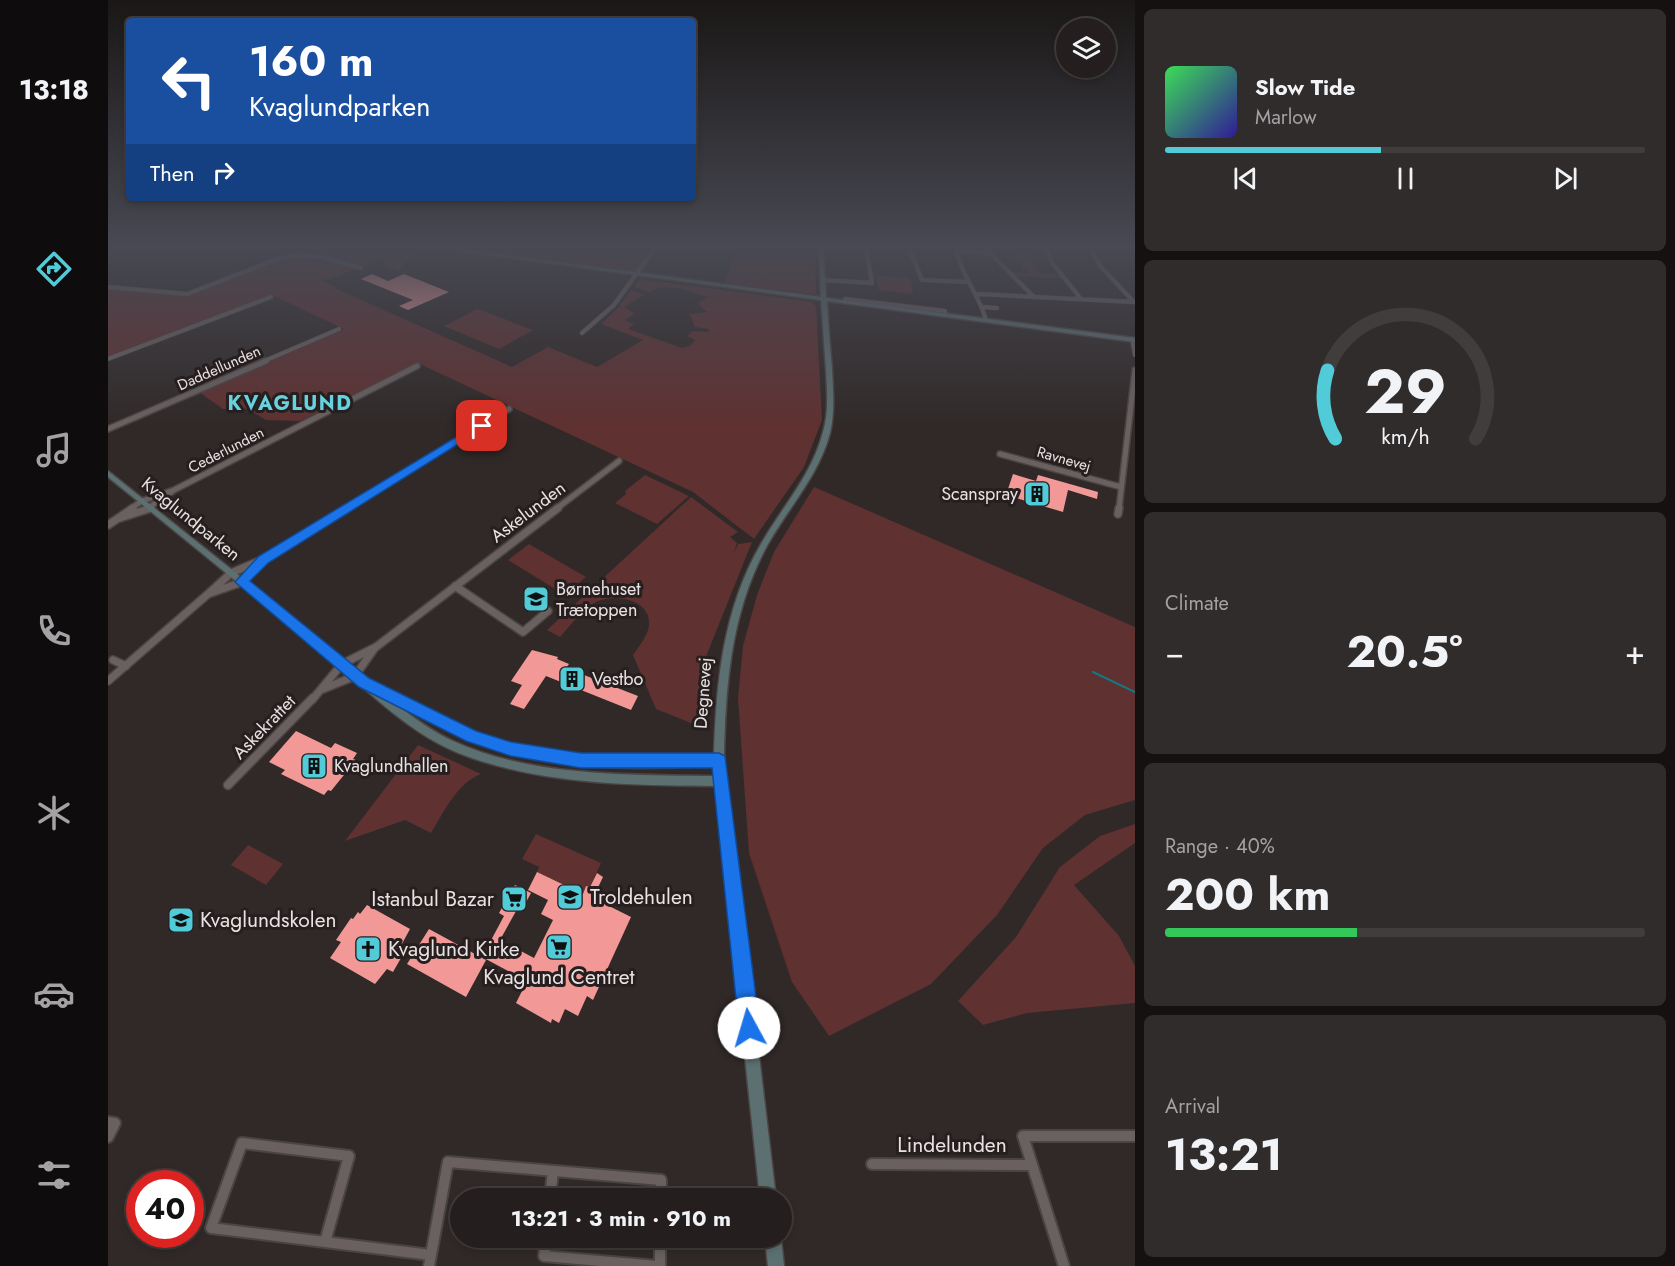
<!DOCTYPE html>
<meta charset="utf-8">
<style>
:root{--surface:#241f1e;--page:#302c2b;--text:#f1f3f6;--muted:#a3a2a4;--line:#413d3c;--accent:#52cbd9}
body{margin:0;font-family:Jost,sans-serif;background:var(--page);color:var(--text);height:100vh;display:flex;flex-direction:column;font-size:22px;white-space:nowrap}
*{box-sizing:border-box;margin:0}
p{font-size:20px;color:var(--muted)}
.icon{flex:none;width:33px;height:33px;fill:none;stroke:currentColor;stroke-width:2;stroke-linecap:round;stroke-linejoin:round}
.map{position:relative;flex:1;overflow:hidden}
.panel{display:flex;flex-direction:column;gap:9px;padding:9px;background:#141110;width:540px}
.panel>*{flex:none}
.banner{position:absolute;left:18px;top:18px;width:570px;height:183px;border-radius:6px;box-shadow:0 3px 9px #0003,0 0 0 2px var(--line);background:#1a4fa0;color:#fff;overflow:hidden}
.controls{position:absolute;left:948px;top:18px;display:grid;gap:12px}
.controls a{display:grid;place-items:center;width:60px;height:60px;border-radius:50%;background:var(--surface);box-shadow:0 3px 9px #0003,0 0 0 2px var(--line);font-size:30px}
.speed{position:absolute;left:18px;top:1170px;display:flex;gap:12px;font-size:30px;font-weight:700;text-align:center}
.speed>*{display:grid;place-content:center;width:78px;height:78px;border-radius:50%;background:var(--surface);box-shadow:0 3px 9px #0003,0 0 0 2px var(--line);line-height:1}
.speed .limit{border:9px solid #d22;background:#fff;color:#111}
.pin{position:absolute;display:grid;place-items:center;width:51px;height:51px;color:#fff;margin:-26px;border-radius:12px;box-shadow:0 3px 9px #0006}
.me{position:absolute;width:66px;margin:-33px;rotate:354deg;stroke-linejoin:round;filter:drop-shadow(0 0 4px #0008)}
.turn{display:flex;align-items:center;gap:21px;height:126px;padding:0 24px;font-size:27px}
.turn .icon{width:78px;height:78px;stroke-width:2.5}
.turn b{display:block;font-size:42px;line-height:51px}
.then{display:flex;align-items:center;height:57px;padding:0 24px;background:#0003;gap:12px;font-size:22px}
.big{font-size:45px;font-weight:700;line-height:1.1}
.panel .card{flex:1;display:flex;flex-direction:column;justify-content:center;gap:9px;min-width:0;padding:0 21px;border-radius:9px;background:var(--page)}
.panel .dial{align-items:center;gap:0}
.dial svg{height:156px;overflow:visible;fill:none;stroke:var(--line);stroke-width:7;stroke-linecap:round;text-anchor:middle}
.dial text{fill:var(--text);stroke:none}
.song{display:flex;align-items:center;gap:18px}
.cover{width:72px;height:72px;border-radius:9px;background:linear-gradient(135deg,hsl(130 70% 55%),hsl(250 70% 35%))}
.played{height:6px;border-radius:3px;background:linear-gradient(90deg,var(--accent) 45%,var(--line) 45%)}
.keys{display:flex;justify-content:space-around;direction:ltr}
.heat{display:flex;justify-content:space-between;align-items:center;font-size:33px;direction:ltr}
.charge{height:9px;border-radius:4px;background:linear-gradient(90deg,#34c759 40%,var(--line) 0)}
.trip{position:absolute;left:342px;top:1188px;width:342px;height:60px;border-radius:30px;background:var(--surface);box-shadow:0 3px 9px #0003,0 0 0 2px var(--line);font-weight:700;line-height:60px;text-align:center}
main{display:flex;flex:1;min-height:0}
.tab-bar{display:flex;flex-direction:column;width:108px;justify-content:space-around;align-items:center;background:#0e0c0c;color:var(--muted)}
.tab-bar .icon{width:42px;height:42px}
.tab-bar .selected{color:var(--accent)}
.tab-bar b{font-size:27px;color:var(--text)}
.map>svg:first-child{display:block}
.green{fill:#5f3131}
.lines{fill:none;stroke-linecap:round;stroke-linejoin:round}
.stream{stroke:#137983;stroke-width:2}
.building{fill:#f29997}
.street-far4-casing{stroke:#4a4443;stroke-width:5}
.street-far3-casing{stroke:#4a4443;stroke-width:8}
.street-far2-casing{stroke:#4a4443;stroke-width:10}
.street-far1-casing{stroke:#4a4443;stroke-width:11}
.street-casing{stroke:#4a4443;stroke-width:14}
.secondary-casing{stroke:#4a4443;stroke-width:3}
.street-far4{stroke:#69605f;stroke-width:4}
.street-far3{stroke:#69605f;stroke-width:5}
.street-far2{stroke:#69605f;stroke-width:7}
.street-far1{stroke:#69605f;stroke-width:8}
.street{stroke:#69605f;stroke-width:10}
.secondary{fill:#5c7072;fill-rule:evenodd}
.route{fill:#1a73e8;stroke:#114b97;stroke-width:1.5}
.labels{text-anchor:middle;stroke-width:6;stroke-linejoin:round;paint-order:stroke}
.far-street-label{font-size:15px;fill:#e8e3e2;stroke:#271f1f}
.poi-label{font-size:18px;fill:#e8e3e2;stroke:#271f1f;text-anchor:start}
.street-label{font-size:18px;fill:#e8e3e2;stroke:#271f1f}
.far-district-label{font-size:20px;font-weight:bold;letter-spacing:1.5px;fill:#67d2df;stroke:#271f1f}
.near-poi-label{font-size:21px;fill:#e8e3e2;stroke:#271f1f;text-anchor:start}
.near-street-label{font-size:21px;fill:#e8e3e2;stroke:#271f1f}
</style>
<main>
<nav class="tab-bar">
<b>13:18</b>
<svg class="icon selected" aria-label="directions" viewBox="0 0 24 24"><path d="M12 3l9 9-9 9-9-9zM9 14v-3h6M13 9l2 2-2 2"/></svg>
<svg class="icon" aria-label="music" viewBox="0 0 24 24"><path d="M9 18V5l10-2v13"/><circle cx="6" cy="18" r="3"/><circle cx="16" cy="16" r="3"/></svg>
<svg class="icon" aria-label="phone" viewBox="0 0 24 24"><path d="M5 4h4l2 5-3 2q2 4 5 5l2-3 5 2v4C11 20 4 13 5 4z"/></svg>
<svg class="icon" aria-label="climate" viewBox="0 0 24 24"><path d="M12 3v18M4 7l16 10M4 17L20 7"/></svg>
<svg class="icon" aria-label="car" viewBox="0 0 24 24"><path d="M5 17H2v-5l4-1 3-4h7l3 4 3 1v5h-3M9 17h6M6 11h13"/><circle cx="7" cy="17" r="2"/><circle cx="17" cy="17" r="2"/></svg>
<svg class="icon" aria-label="filters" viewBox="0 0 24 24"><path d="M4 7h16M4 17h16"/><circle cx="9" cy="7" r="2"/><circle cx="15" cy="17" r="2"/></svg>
</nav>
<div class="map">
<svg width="1027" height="1266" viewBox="0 0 1027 1266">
<rect width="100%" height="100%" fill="#302928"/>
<path class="green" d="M189,248H325L316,254L301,257L292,271L278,266L275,259L216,281L228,287L226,288L404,367L440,347L489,367L535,340L493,324L511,307L523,290L536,295L516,307L527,314L516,320L526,324L520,329L574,348L582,346L587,340L579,336L585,331L600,332L601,329L587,327L582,314L599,312L590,304L600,297C580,291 559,282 541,292L527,287L531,279L704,302L708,306L714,420L696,467L646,539L585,492L310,363L192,421L158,420L139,409H115L91,392L236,329L164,295L0,357V288L80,295L171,259Z
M362,248H543L528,272Z
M630,248H707L708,294L617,283Z
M895,248L920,249L921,257L924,258L923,262L927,263L926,267L932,274L951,275L953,278L908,276L904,272L918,274L919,270L913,269L914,265L909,264V260L904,259L902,251L895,250Z
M768,276L802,278L805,294L771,290Z
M370,309L425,330L391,349L336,326Z
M537,475L581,496L549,524L507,503L518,494L517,491Z
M706,487L1027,627V800L977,815L935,848L889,915L823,984L721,1036L684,982L641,853L630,698L635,646L649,595L666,552Z
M583,497L630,532L622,537L629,543L626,553L630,544L644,542L599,654L588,725L548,709L525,655C532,645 542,634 541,621C539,597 502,594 486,603C474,610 462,626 452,637L439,630Z
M421,544L478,577L457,595L400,560Z
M310,745L373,774C349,783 336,812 323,833L297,820L237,841Z
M1027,824V843L966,885L1011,936L1027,966V1003L919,1013L875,1025L850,1001L908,937L952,867L992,836Z
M428,834L493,863L482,887L478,886L475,894L429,872L431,867L414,859Z
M140,845L175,864L158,885L123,865Z"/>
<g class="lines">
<path class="stream" d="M985,672L1027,692"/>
</g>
<path class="building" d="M264,274L280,281L296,274L341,292L300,310L291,306L305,300L253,279Z
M905,474L928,481L930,475L990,492L989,499L960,490L955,512L898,495Z
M424,650L450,657L449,659L461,664L458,668L530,696L523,710L438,676L416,709L402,704L414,685L403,681Z
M188,731L223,748L227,743L249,753L245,759L248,760L223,791L220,790L216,795L173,774L177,770L161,762Z
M429,872L475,894L478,886L482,887L489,873L495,877L485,898L523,917L485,1000L479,996L470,1016L457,1009L451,1023L444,1019L443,1023L408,1003L419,981L374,957L396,916L391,913L407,885L423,893L416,906L412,904L392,940L426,958L445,920L433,914L440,900L420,890Z
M259,905L302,929L288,955L293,958L285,972L279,969L267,984L222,958L233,942L228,940L243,918L245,919L250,912L252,914Z
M321,929L378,960L358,997L299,964Z"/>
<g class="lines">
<g class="street-far4-casing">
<path id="street-far4" d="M801,248L814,280L861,282
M848,248C852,274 871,294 878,320
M877,248L926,297
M937,248L945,264L973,299
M982,248L993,267L1026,302
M848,249L883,254
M714,280L764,283L758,248
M0,287L79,294L172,258L193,255L213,257L253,268
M870,294L1027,302
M737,302V299L837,311V315
M876,307L889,308
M474,333L506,305L547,248
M1024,339L1027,355
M0,359L163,297
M154,362L231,329"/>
</g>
<g class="street-far3-casing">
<path id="street-far3" d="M0,429L158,361
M892,454L1013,487
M66,490L309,366
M22,509L34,501L66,490L39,509
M237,509L401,409
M448,509L511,461
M1011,509L1027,370"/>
</g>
<g class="street-far2-casing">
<path id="street-far2" d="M1010,514L1011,508
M12,518L43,508
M0,525L25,508
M156,559L240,508
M156,559L134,582L100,594L123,573Z
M347,586L415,632L440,611
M5,660L18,666
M0,681L100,594
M215,689L247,676L266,649
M204,700L234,664L268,647L450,508"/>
</g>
<g class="street-far1-casing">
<path id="street-far1" d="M120,785L205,698"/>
</g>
<g class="street-casing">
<path id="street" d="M0,1122L7,1123L0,1137
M134,1143L241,1156L217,1242L103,1228Z
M764,1164L924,1165
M442,1198L445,1171
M438,1238L436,1256L549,1266
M552,1238V1266
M217,1242L323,1255
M321,1266L340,1162L553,1180V1198
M956,1266L915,1136H1027"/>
</g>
<g class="secondary-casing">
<path id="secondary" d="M331,248H344L713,297L711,248H715L718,298L1027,338V342L719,301C720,323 722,346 724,369C725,390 727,412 722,433C711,475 681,507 660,544C623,611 617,686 616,761L668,1198H652L608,786C525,785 441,785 361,757C303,737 261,691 214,652C143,593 72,535 0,477V471L222,648L269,688L272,687L275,688C316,709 357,731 401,743C468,762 537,759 606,756C608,683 615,609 653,544C674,507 704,475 715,432C721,412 719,390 718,369C716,346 715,323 713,300ZM288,704C324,723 362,742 401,753C468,771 538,769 606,766L607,776C524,775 423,777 345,741C325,732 306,718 288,704Z
M657,1238H673L676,1266H660Z"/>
</g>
<use href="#street-far4" class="street-far4"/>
<use href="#street-far3" class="street-far3"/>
<use href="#street-far2" class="street-far2"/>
<use href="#street-far1" class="street-far1"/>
<use href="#street" class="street"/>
<use href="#secondary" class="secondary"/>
</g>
<linearGradient id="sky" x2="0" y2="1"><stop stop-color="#1a1716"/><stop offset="0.58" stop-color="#484953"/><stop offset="1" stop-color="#484953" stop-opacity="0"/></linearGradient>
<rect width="1027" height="425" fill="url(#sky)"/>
<path class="route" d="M370,424L379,426L160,563L142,581L261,678L368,731L403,742L473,753H611L617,756L652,1028L649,1035L641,1038L634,1035L631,1028L604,768H473L403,756L358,741L251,687L127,582L151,556Z"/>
<defs>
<g id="building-square" transform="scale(1.35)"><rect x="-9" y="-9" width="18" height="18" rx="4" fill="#52cbd9" stroke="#271f1f"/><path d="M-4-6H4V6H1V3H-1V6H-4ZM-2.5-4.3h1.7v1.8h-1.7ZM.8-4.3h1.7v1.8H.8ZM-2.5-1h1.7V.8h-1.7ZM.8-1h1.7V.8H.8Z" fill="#111"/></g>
<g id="school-square" transform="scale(1.35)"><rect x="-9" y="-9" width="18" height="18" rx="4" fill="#52cbd9" stroke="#271f1f"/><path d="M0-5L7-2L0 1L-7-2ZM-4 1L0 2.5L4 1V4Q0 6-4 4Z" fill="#111"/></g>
<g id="supermarket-square" transform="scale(1.35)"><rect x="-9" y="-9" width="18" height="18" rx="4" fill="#52cbd9" stroke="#271f1f"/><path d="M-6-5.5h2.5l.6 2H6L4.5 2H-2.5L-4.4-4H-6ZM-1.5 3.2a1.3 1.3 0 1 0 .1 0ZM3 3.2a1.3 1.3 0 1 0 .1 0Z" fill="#111"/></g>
<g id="church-square" transform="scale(1.35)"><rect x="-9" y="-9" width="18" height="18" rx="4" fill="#52cbd9" stroke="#271f1f"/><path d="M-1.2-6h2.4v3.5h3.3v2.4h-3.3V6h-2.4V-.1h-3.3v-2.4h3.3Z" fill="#111"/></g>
</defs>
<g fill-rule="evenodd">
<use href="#building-square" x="929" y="494"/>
<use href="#school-square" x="428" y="599"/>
<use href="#building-square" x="464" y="679"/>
<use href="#building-square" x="206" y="766"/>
<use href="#school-square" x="462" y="897"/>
<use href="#supermarket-square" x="406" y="899"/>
<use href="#school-square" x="73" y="920"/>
<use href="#supermarket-square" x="451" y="947"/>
<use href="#church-square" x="260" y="949"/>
</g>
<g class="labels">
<g class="far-street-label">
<text transform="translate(111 368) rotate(-24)" y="5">Daddellunden</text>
<text transform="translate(118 450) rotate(-27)" y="5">Cederlunden</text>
<text transform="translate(956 459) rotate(16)" y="5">Ravnevej</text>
</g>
<g class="poi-label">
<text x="910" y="500" text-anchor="end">Scanspray</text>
<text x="448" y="595">Børnehuset<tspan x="448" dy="21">Trætoppen</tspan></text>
<text x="484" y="685">Vestbo</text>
<text x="226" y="772">Kvaglundhallen</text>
</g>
<g class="street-label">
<text transform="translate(420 512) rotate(-37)" y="6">Askelunden</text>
<text transform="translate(83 519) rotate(39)" y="6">Kvaglundparken</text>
<text transform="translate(595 693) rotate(-86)" y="6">Degnevej</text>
<text transform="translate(156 727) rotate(-46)" y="6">Askekrattet</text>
</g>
<g class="far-district-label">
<text x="182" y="410">KVAGLUND</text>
</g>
<g class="near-poi-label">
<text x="482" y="904">Troldehulen</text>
<text x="386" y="906" text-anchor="end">Istanbul Bazar</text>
<text x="92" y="927">Kvaglundskolen</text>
<text x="280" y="956">Kvaglund Kirke</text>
<text x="451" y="984" text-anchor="middle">Kvaglund Centret</text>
</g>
<g class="near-street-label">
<text x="844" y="1152">Lindelunden</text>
</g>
</g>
</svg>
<div class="controls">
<a><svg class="icon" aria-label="layers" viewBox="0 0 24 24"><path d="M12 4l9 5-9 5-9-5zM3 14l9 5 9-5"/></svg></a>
</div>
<div class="speed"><div class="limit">40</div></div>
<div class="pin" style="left:374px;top:426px;background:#d93025"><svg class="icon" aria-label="arrive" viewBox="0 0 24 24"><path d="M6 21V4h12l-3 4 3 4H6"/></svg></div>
<svg class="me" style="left:641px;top:1028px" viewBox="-20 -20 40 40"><circle r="19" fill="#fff"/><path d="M0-13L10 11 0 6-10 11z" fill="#1a73e8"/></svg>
<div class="trip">13:21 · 3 min · 910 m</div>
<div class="banner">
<div class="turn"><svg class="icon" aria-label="left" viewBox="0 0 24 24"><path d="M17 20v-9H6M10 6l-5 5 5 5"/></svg><div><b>160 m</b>Kvaglundparken</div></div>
<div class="then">Then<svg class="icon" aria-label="right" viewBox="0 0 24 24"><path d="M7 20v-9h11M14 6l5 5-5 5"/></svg></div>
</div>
</div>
<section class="panel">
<div class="card">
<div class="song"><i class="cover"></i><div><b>Slow Tide</b><p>Marlow</p></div></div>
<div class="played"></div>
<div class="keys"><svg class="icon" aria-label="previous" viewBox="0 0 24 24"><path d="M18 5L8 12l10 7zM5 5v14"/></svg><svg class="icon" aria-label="pause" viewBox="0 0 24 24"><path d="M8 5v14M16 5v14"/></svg><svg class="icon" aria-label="next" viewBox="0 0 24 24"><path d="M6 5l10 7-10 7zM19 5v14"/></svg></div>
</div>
<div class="card dial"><svg viewBox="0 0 100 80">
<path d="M14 69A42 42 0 1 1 86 69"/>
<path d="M14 69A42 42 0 0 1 10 34" stroke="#52cbd9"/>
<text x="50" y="56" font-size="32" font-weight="700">29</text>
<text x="50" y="72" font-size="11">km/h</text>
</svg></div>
<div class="card"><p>Climate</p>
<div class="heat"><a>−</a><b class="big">20.5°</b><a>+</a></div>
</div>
<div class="card"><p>Range · 40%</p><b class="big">200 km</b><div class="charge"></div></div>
<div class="card"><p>Arrival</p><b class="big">13:21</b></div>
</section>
</main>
